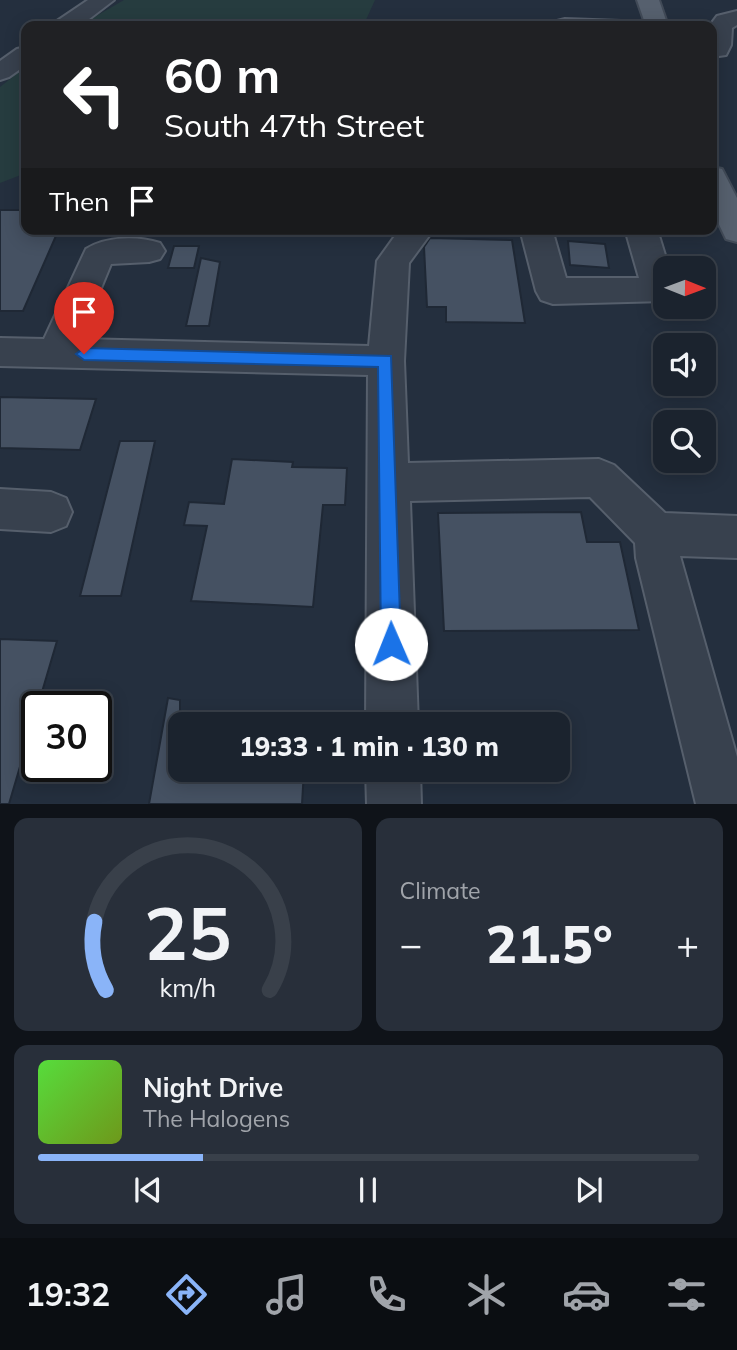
<!DOCTYPE html>
<meta charset="utf-8">
<style>
:root{--surface:#1b232e;--page:#282f3a;--text:#f1f3f6;--muted:#a0a4aa;--line:#39404a;--accent:#8ab4f8}
body{margin:0;font-family:Mulish,sans-serif;background:var(--page);color:var(--text);height:100vh;display:flex;flex-direction:column;font-size:26px;white-space:nowrap}
*{box-sizing:border-box;margin:0}
p{font-size:23px;color:var(--muted)}
.icon{flex:none;width:38px;height:38px;fill:none;stroke:currentColor;stroke-width:2;stroke-linecap:round;stroke-linejoin:round}
.map{position:relative;height:804px;overflow:hidden}
.side{display:flex;flex-direction:column;gap:14px;padding:14px;background:#0f1319;flex:1}
.side>*{flex:none}
.banner{position:absolute;left:21px;top:21px;width:696px;height:214px;border-radius:14px;box-shadow:0 4px 18px #0003,0 0 0 2px var(--line);background:#202124;color:#fff;overflow:hidden}
.needle{width:46px;rotate:91deg}
.tools{position:absolute;left:653px;top:256px;display:grid;gap:14px}
.tools a{display:grid;place-items:center;width:63px;height:63px;border-radius:14px;background:var(--surface);box-shadow:0 4px 18px #0003,0 0 0 2px var(--line);font-size:35px}
.speed{position:absolute;left:21px;top:691px;display:flex;gap:14px;font-size:35px;font-weight:700;text-align:center}
.speed>*{display:grid;place-content:center;width:91px;height:91px;border-radius:50%;background:var(--surface);box-shadow:0 4px 18px #0003,0 0 0 2px var(--line);line-height:1}
.speed .limit{border:4px solid #111;border-radius:10px;background:#fff;color:#111}
.pin{position:absolute;display:grid;place-items:center;width:60px;height:60px;color:#fff;margin:-72px -30px;border-radius:50% 50% 50% 0;rotate:-45deg;box-shadow:0 0 7px #0007}
.pin .icon{rotate:45deg}
.me{position:absolute;width:77px;margin:-38px;rotate:359deg;stroke-linejoin:round;filter:drop-shadow(0 0 5px #0008)}
.turn{display:flex;align-items:center;gap:24px;height:147px;padding:0 28px;font-size:32px}
.turn .icon{width:91px;height:91px;stroke-width:2.5}
.turn b{display:block;font-size:49px;line-height:60px}
.then{display:flex;align-items:center;height:66px;padding:0 28px;background:#0003;gap:14px;font-size:26px}
.big{font-size:52px;font-weight:800;line-height:1.1}
.side .card{flex:1;display:flex;flex-direction:column;justify-content:center;gap:10px;min-width:0;padding:0 24px;border-radius:14px;background:var(--page)}
.side .dial{align-items:center;gap:0}
.dial svg{height:182px;overflow:visible;fill:none;stroke:var(--line);stroke-width:7;stroke-linecap:round;text-anchor:middle}
.dial text{fill:var(--text);stroke:none}
.song{display:flex;align-items:center;gap:21px}
.cover{width:84px;height:84px;border-radius:10px;background:linear-gradient(135deg,hsl(110 70% 55%),hsl(80 70% 35%))}
.played{height:7px;border-radius:4px;background:linear-gradient(90deg,var(--accent) 25%,var(--line) 25%)}
.keys{display:flex;justify-content:space-around;direction:ltr}
.heat{display:flex;justify-content:space-between;align-items:center;font-size:38px;direction:ltr}
.side .tiles{flex:1;display:grid;gap:14px;grid-template-columns:1fr 1fr}
.card:last-child{grid-column:span 2}
.trip{position:absolute;left:168px;top:712px;width:402px;height:70px;border-radius:14px;background:var(--surface);box-shadow:0 4px 18px #0003,0 0 0 2px var(--line);font-weight:800;line-height:70px;text-align:center}
.tabs{display:flex;height:112px;justify-content:space-around;align-items:center;background:#0b0e12;color:var(--muted)}
.tabs .icon{width:49px;height:49px}
.tabs .active{color:var(--accent)}
.tabs b{font-size:32px;color:var(--text)}
.map>svg:first-child{display:block}
.green{fill:#263c3f}
.building{fill:#455162;stroke:#1f2835;stroke-width:2}
.lines{fill:none;stroke-linecap:round;stroke-linejoin:round}
.minor-casing{stroke:#565f6c;stroke-width:4}
.major-casing{stroke:#414a57;stroke-width:4}
.minor{fill:#38414e;fill-rule:evenodd}
.major{fill:#56606e;fill-rule:evenodd}
.route{fill:#1a73e8;stroke:#114b97;stroke-width:2}
</style>
<div class="map">
<svg width="737" height="804" viewBox="0 0 737 804">
<rect width="100%" height="100%" fill="#242f3e"/>
<path class="green" d="M124,0H375L365,22L366,26H79Z
M26,61V173L0,183V87L15,75Z"/>
<path class="building" d="M0,210H26V229H59L23,311H0Z
M430,238L512,240L525,323L446,322V307H427L424,247Z
M568,241L605,244L609,268L570,265Z
M174,246H199L194,268H168Z
M201,258L220,262L209,326H186Z
M0,397L96,399L80,450L0,448Z
M120,441H155L121,596H80Z
M232,459L293,462L292,467L347,468L345,505H323L313,607L191,601L207,526L184,525L189,502L224,504Z
M581,512L587,542H620L639,630L444,631L438,513Z
M0,639L57,641L9,804H0Z
M168,698L180,700V770H304L302,804H149Z"/>
<g class="lines">
<g class="minor-casing">
<path id="minor" d="M88,0H114L80,26H54L57,21Z
M737,11V25L732,28L731,45L726,55L712,57L711,24L717,16Z
M565,19L621,21L625,26H553L557,21Z
M26,47V65L9,77L0,80V61L17,49Z
M400,229H434L409,263L404,361L408,463L599,459L614,465L665,513L737,516V558L680,556L737,757V804H696L636,558L635,543L590,497L410,501L418,724H366L368,375L0,366V338L44,339L86,249C107,236 138,236 160,243L165,251L160,259L149,262L111,264L80,339L369,346L377,261Z
M520,229H552L566,278H639L625,229H657L669,268H665V301L553,304L541,300L536,291Z
M0,489L51,492L66,498L72,512L66,526L51,532L0,529Z
M366,770H420L421,804H367Z"/>
</g>
<g class="major-casing">
<path id="major" d="M637,0H659L668,26H646Z
M712,167L722,169L737,198V242L726,239L712,210Z"/>
</g>
<use href="#minor" class="minor"/>
<use href="#major" class="major"/>
</g>
<path class="route" d="M84,348L391,356L401,644L398,651L391,654L384,651L381,644L378,367L84,360L76,354Z"/>
</svg>
<div class="tools">
<a><svg class="needle" viewBox="-14 -14 28 28"><path d="M0-13l5 13h-10z" fill="#e53935"/><path d="M0 13l5-13h-10z" fill="#a0a4aa"/></svg></a>
<a><svg class="icon" aria-label="sound" viewBox="0 0 24 24"><path d="M4 9h4l5-4v14l-5-4H4zM17 9q2 3 0 6"/></svg></a>
<a><svg class="icon" aria-label="search" viewBox="0 0 24 24"><circle cx="10" cy="10" r="6"/><path d="M15 15l6 6"/></svg></a>
</div>
<div class="speed"><div class="limit">30</div></div>
<div class="pin" style="left:84px;top:354px;background:#d93025"><svg class="icon" aria-label="arrive" viewBox="0 0 24 24"><path d="M6 21V4h12l-3 4 3 4H6"/></svg></div>
<svg class="me" style="left:391px;top:644px" viewBox="-20 -20 40 40"><circle r="19" fill="#fff"/><path d="M0-13L10 11 0 6-10 11z" fill="#1a73e8"/></svg>
<div class="trip">19:33 · 1 min · 130 m</div>
<div class="banner">
<div class="turn"><svg class="icon" aria-label="left" viewBox="0 0 24 24"><path d="M17 20v-9H6M10 6l-5 5 5 5"/></svg><div><b>60 m</b>South 47th Street</div></div>
<div class="then">Then<svg class="icon" aria-label="arrive" viewBox="0 0 24 24"><path d="M6 21V4h12l-3 4 3 4H6"/></svg></div>
</div>
</div>
<section class="side">
<div class="tiles">
<div class="card dial"><svg viewBox="0 0 100 80">
<path d="M14 69A42 42 0 1 1 86 69"/>
<path d="M14 69A42 42 0 0 1 9 39" stroke="#8ab4f8"/>
<text x="50" y="56" font-size="32" font-weight="700">25</text>
<text x="50" y="72" font-size="11">km/h</text>
</svg></div>
<div class="card"><p>Climate</p>
<div class="heat"><a>−</a><b class="big">21.5°</b><a>+</a></div>
</div>
<div class="card">
<div class="song"><i class="cover"></i><div><b>Night Drive</b><p>The Halogens</p></div></div>
<div class="played"></div>
<div class="keys"><svg class="icon" aria-label="previous" viewBox="0 0 24 24"><path d="M18 5L8 12l10 7zM5 5v14"/></svg><svg class="icon" aria-label="pause" viewBox="0 0 24 24"><path d="M8 5v14M16 5v14"/></svg><svg class="icon" aria-label="next" viewBox="0 0 24 24"><path d="M6 5l10 7-10 7zM19 5v14"/></svg></div>
</div>
</div>
</section>
<nav class="tabs">
<b>19:32</b>
<svg class="icon active" aria-label="directions" viewBox="0 0 24 24"><path d="M12 3l9 9-9 9-9-9zM9 14v-3h6M13 9l2 2-2 2"/></svg>
<svg class="icon" aria-label="music" viewBox="0 0 24 24"><path d="M9 18V5l10-2v13"/><circle cx="6" cy="18" r="3"/><circle cx="16" cy="16" r="3"/></svg>
<svg class="icon" aria-label="phone" viewBox="0 0 24 24"><path d="M5 4h4l2 5-3 2q2 4 5 5l2-3 5 2v4C11 20 4 13 5 4z"/></svg>
<svg class="icon" aria-label="climate" viewBox="0 0 24 24"><path d="M12 3v18M4 7l16 10M4 17L20 7"/></svg>
<svg class="icon" aria-label="car" viewBox="0 0 24 24"><path d="M5 17H2v-5l4-1 3-4h7l3 4 3 1v5h-3M9 17h6M6 11h13"/><circle cx="7" cy="17" r="2"/><circle cx="17" cy="17" r="2"/></svg>
<svg class="icon" aria-label="filters" viewBox="0 0 24 24"><path d="M4 7h16M4 17h16"/><circle cx="9" cy="7" r="2"/><circle cx="15" cy="17" r="2"/></svg>
</nav>
